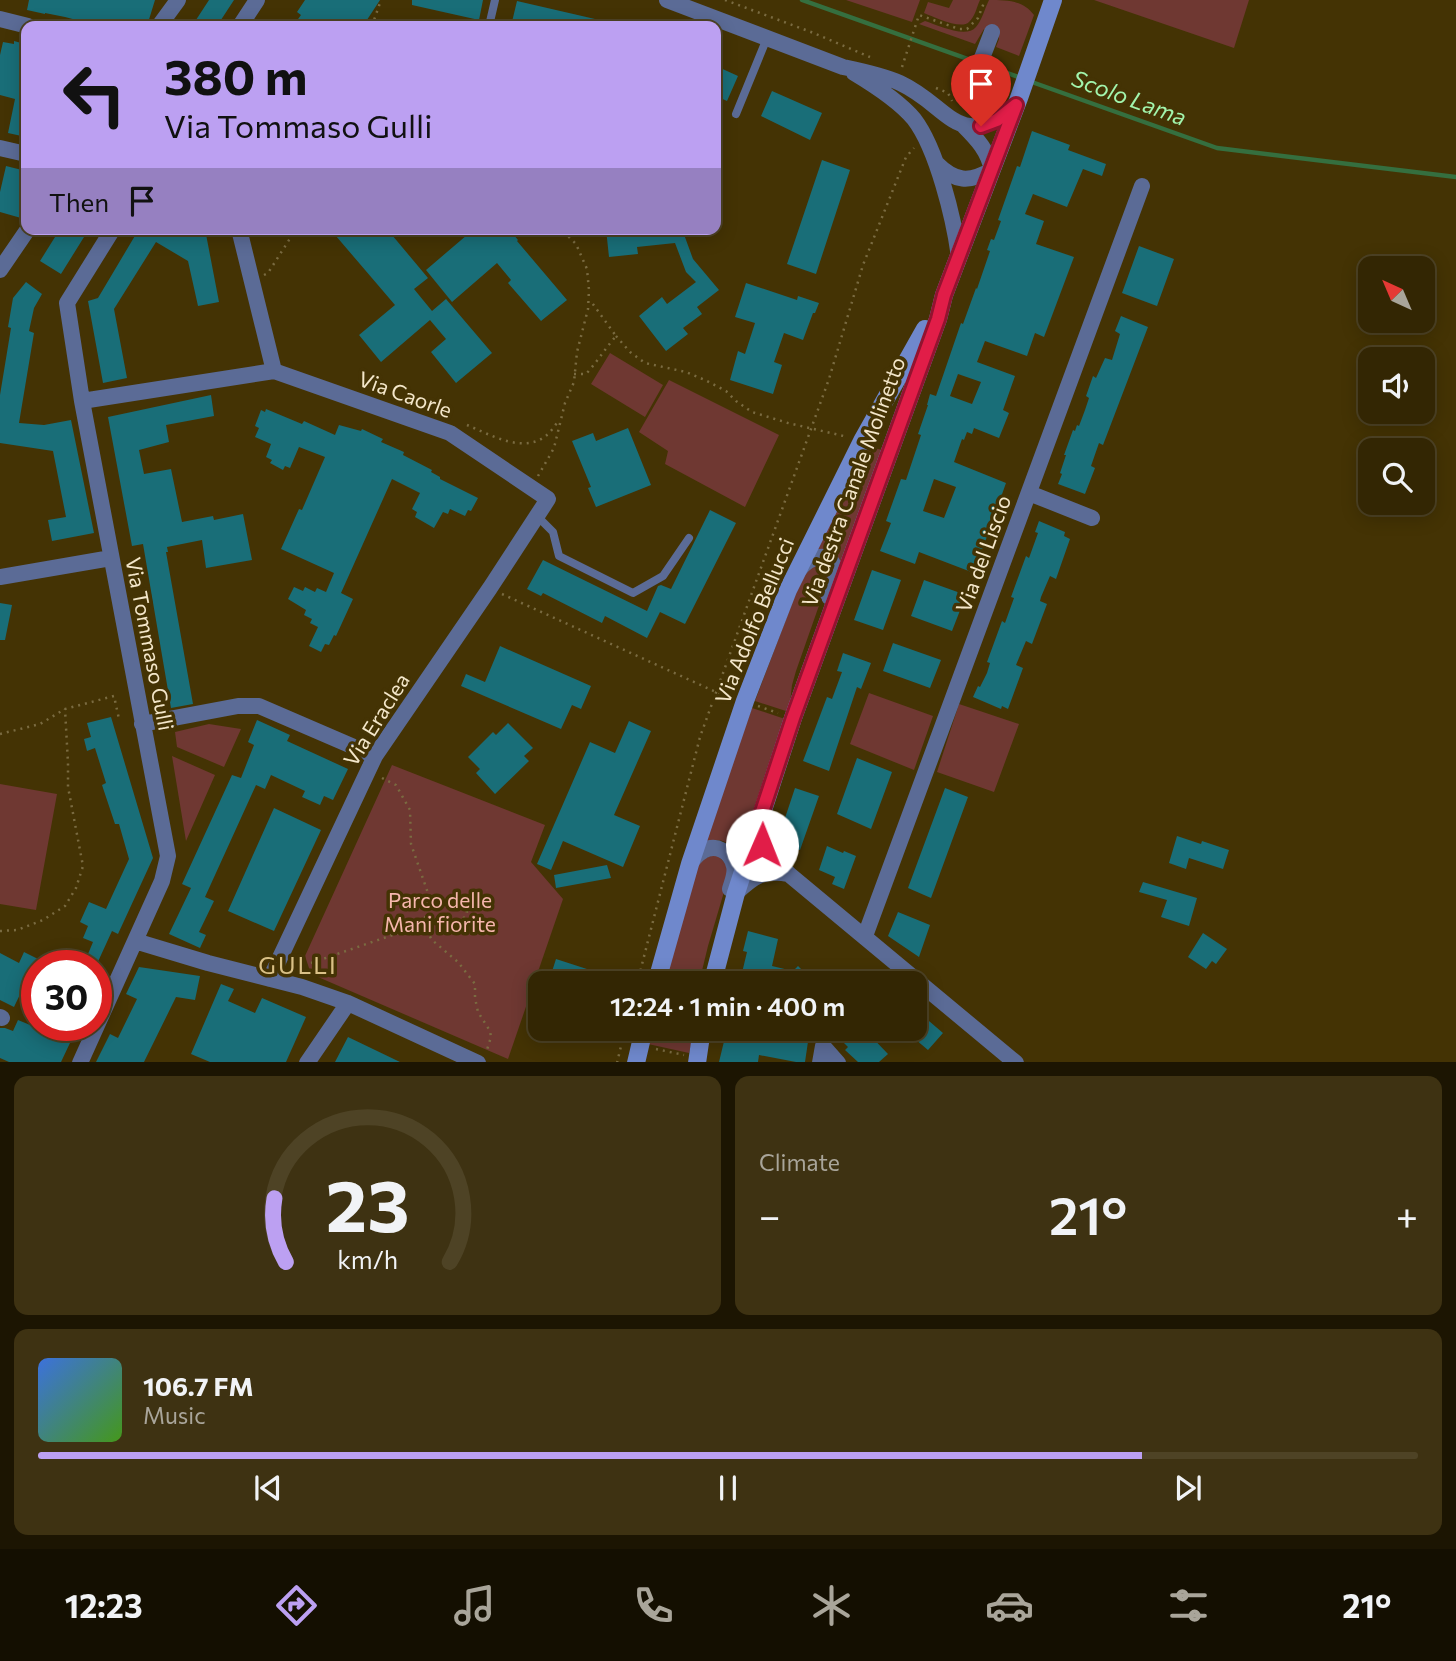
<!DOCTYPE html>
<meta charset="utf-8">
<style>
:root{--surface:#332603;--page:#3e3212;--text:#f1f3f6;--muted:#a9a59a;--line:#4e4325;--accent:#bca0f2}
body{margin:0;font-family:Commissioner,sans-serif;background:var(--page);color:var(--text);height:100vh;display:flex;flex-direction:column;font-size:26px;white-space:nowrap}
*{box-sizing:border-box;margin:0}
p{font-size:23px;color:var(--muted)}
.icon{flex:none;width:38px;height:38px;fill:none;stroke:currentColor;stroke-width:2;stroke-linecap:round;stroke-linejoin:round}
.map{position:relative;height:1062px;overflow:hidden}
.side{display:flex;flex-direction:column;gap:14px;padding:14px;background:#1c1502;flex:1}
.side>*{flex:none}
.banner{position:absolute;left:21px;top:21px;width:700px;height:214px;border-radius:14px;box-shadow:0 4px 18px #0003,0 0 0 2px var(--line);background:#bca0f2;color:#111;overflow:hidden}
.needle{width:46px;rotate:316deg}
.fabs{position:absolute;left:1358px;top:256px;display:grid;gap:14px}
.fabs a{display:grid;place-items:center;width:77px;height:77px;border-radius:14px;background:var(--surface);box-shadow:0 4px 18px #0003,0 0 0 2px var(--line);font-size:35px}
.speed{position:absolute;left:21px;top:950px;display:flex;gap:14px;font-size:35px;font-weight:700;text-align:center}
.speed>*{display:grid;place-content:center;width:91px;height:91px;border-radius:50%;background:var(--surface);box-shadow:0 4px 18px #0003,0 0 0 2px var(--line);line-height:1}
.speed .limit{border:10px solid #d22;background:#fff;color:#111}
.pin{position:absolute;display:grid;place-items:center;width:60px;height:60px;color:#fff;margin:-72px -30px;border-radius:50% 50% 50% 0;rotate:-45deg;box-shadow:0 0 7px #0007}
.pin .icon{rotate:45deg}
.me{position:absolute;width:77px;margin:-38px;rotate:1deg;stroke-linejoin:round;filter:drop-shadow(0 0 5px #0008)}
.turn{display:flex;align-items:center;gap:24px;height:147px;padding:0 28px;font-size:32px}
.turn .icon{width:91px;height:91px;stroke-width:2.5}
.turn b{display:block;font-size:49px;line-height:60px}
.then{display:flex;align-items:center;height:66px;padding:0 28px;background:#0003;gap:14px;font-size:26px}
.big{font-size:52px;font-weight:600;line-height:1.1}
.side .tile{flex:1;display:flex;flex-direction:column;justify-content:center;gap:10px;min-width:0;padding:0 24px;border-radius:14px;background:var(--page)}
.side .dial{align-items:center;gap:0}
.dial svg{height:182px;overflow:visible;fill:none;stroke:var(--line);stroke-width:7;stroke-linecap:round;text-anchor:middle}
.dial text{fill:var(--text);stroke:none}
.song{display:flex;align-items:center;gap:21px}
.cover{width:84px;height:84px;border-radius:10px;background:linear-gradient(135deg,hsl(220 70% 55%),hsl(100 70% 35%))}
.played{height:7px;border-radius:4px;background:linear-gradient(90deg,var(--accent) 80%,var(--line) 80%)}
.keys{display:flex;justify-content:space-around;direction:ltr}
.heat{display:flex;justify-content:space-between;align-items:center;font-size:38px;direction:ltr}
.side .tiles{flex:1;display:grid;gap:14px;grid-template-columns:1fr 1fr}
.tile:last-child{grid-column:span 2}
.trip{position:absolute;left:528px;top:971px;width:399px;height:70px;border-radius:14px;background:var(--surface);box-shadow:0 4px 18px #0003,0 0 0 2px var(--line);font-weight:600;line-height:70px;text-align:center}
.tab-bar{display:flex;height:112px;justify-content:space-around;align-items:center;background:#140f01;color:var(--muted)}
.tab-bar .icon{width:49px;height:49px}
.tab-bar .selected{color:var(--accent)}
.tab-bar b{font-size:32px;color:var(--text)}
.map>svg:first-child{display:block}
.green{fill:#6f3832}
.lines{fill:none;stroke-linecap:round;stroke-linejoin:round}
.stream{stroke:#356f3f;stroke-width:4.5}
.building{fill:#196e78;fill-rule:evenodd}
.path{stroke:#7a6b41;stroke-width:2.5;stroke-dasharray:2 5;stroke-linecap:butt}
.lane{stroke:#5b6b96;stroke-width:8}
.street{stroke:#5b6b96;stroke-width:16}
.secondary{stroke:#6f88cc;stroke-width:18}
.route-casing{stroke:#92132f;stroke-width:18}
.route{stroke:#e11d48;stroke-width:12}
.labels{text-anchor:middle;stroke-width:7;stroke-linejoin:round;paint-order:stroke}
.street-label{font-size:21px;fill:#f4e7ca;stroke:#443304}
.park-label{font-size:21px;fill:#f6b6ad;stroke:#443304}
.water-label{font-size:23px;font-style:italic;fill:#a2f5ad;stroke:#443304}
.quarter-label{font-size:24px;letter-spacing:2px;fill:#dac187;stroke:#443304}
</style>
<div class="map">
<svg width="1456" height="1063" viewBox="0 0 1456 1063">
<rect width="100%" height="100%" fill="#443304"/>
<path class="green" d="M846,0H920L912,22Z
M953,0H980C977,6 975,17 969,22C961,30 934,17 924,13L928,2L949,8Z
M989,0C1006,0 1023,0 1034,15L1019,56L996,47L999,39L998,34L984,29L975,44L919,24L925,21C938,25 966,39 976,27C982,20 985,8 989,0Z
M1094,0H1249L1234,48Z
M610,353L663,385L645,417L591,384Z
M669,380L779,435L745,507L665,464L668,451L639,432Z
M869,447L883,450L841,564L814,551Z
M817,564L827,570L829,577L796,671L792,685L789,712L755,701L805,569Z
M869,693L933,716L914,770L850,744Z
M959,704L1019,724L994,792L937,772Z
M752,708L785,719L739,859C730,841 722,836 703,844Z
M209,724L241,729L224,767L177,747L175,732Z
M172,756L215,775L186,841Z
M392,765L545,825L531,862L563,899L508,1059L311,974L305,956Z
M0,784L57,794L36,910L0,904Z
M711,856H718C725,862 728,866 729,875L708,946L699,983L663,984L696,868L703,859Z
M651,1029H695L689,1053L648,1044Z"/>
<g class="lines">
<path class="stream" d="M802,0L1021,78
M1029,81L1217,148L1456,177"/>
</g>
<path class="building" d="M29,0H155L147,26H99L65,17L45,13V14L27,10Z
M209,0H234L217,26H200L194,23Z
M305,0H380L363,26H293L301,15L297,12Z
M412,0H483L479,20L412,5Z
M517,1L608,22L607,26H511Z
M14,41L25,44L19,71L26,72V137L8,133L15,99L0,95V55L3,42L14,44Z
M716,66L738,76L727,101L716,96Z
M772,91L822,113L810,140L761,116Z
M1032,131L1070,145L1068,150L1106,164L1102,176L1083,169L1067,207L1033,194L1025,214L1044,221L1036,244L1074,257L1044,337L1035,333L1027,356L985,341L977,362L1015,376L1003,410L1009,413L999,438L974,428L972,434L967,432L964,440L962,439L954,462L1006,483L974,573L919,552L915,564L880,551L891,523L886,521L901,479L906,480L921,435L918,434L928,405H927L930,394L936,396L961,323L963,324L976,288L977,289L990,251L987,250L991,239L994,240L1001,221L998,220L1017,166L1020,167ZM958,374L981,382L972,404L950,396ZM934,479L956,487L944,518L923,511Z
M822,160L850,170L816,274L787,264Z
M6,166L26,171V197L21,218L0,212V192Z
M60,229H89L61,274L40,261Z
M139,229H190L200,235L205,229L219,302L198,306L188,261L156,242L114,309L127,378L103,383L88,301L98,298Z
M330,229H387L428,278L414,289L432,311L446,299L492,353L456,383L431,352L446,339L430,320L381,362L359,335L395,305Z
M474,229H509L518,240L517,241L567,300L541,321L508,283L511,280L497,263L452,302L426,270Z
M606,229H682L693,259L719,290L697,307L702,314L683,328L688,334L666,351L639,316L662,297L667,304L696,282L686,272L675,243L637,247L638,254L609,257Z
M1139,246L1174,259L1157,306L1122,293Z
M26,282L42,294L34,308L29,331L34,333L19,423L44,425L71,420L94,533L52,541L48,520L66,517L53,451L0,443V395L11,328L8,327L13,298Z
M746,283L797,300L798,296L819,303L815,313H813L803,340L784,333L774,362L782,365L773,394L730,380L738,351L745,354L755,323L735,317Z
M1121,316L1148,327L1103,445L1099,443L1091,466L1095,468L1085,494L1058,484L1062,474L1060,473L1066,455H1064L1073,430L1075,431L1077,425L1079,426L1085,410L1089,398L1086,396L1093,376L1096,378L1105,358L1112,360L1120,334L1115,331Z
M211,395L214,416L166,425L169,442L139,450L144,474L171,469L182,522L213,516L214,520L243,514L252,560L206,568L202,540L167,547L168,552H166L193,704L171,708L143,544L132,546L108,417Z
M266,409L302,424L304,421L335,435L339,425L361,431L362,429L383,439L381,442L404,452L403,455L432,470L431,472L440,477V479L478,498L471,511L468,510L465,516L450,509L448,514L443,512L434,528L415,517L417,512L412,509L420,493L392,479L341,593L353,599L336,636L334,635L329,645L325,644L321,652L309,646L318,627L310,623L312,619L304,615L306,610L288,599L294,587L303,591L305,587L315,592L317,588L326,592L334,573L281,549L299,509L302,510L325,457L299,447L290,468L285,466L283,470L270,463L272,460L266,457L271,444L255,437L259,428L255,426L261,410L265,412Z
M628,428L651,485L596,507L588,488L591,487L572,441L593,433L596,441Z
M710,510L736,523L685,624L660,612L647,638L605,616L602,623L543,593L541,596L527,589L543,560L647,611L658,586L661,585L671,589Z
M1039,521L1065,532L1064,536L1070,539L1056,579L1050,576L1041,597L1040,601L1047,604L1032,644L1026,641L1016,665L1023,668L1008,709L1002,706L1001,709L973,697L978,686L980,687L987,673L990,663L987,662L1002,621L1005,623L1014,598L1011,597L1026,556L1029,558L1038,533L1035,532Z
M872,570L901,580L883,630L854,620Z
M924,580L966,595L952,631L911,616Z
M0,603L12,605L5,640H0Z
M893,643L941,660L930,688L883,671Z
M500,646L591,686L581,709L572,705L561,729L461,686L466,674L485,682Z
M843,653L871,663L861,689L857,687L829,771L803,761L827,697L832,699L842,672L837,671Z
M111,717L153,858L118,934L112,931L96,966H83L93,942L83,938L88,926L80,922L89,902L106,909L129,859L119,824H115L102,785L106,783L95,748L87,751L84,739L91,737L87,723Z
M257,720L290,735L287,741L348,769L333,800L324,796L320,805L302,797L305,791L271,775L265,789L256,785L205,897L214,901L199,932L206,935L200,948L169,934L191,888L182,884L232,775L241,778L254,745L248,742Z
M629,721L651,731L614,815L640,826L623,867L563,841L551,870L537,864L590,742L615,753Z
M508,723L533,748L524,756L529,761L495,794L476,773L480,769L468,757L493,732L496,735Z
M857,758L892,772L871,829L837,814Z
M795,788L819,796L800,850L777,842Z
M945,788L968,797L931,898L908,888Z
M274,808L321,830L274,931L228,911Z
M1177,836L1201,844L1202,841L1229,850L1223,869L1189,858L1186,869L1169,863Z
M827,846L843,853L844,851L856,856L844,889L832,884L835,877L819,870Z
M607,865L611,878L556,888L554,875Z
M1143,882L1197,898L1189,926L1161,917L1167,900L1139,892Z
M898,912L930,925L919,957L888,936Z
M748,931L778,939L772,966L793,971L798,966L816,984H751L740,981L747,952L743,951Z
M1203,933L1227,949L1216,964L1212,961L1206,969L1188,957Z
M24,952L42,961L40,966H37V972L31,986L25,984L14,1007L0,1000V953L19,963Z
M556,959L624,981V984H548Z
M139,967L200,976L195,1000L176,997L144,1062H96L110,1034L118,1038L137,999L126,994Z
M221,984L234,989L228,1001L255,1013L262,998L306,1017L286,1062H210L191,1054Z
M915,1009L943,1033L928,1050L903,1029H915Z
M18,1020L35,1027L36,1026H78L61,1062H9L0,1058V1028H5L13,1031Z
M727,1029L798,1030V1033L809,1035L805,1062H796L759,1055L758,1062H719Z
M830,1029H864L888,1054L879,1062H858L845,1050L848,1047Z
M348,1037L400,1062H335Z"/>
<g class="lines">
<path class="path" d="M725,0L811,32L870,57
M372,26L381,0
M902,67L919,15L959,29H967L978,18L985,0
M936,88L948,93L952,101
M264,275L268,273L296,229
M616,336L630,352L645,363L686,372L705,380L726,391L736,401L752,412L788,423L848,437
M574,374H586C597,362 605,349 616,336L590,300
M467,425C491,435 526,456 549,433C553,429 556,424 559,420
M538,476L554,448L565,403L574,382L577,352L588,309L589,290L587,269L576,244L561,229
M502,594L716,692L732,697
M758,706L778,713
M0,734L40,724L65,709L114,696L119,719
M382,778L396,785L410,810L411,844L429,896L425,918L427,931L432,940L458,962L475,984V998L478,1012L490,1031L491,1037L486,1053
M0,931L17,930L43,920L65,906L76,888L83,866L68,787V763L65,709
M311,963L448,916C455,920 459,921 465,917L467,912L464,907L460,904L454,906L448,916
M637,984L700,737L829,379L863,265L906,157L914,148
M656,1049L684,1055
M617,1063L625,1029"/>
<path class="lane" d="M489,26L495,0
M736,114L767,38
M537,516L553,532L559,556L633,593L663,576L689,538"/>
<path class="street" d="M667,0L843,67C862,71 882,75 900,83C950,106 958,154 1016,105
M0,19L28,26
M159,26L178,0
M240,26L257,0
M854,73C874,85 899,101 914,119C937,149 954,219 959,257
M970,89L992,32
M0,148L26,154
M936,163C955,182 969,183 992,170C988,151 978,140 964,126
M239,229L274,371
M0,270L28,229
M82,401L274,371L450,433L548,499L490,588L375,756L270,979
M1029,493L1092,518
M799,570C808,558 829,548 835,569C838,577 832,589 829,597
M0,577L111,558
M142,724L238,706H259L375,756
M758,824L762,845L773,861L1016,1063
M690,863C694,859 697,854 703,851C716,843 731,852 734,866C736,873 732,882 730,889
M736,893C755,875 763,870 789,874
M865,936L1142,186
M135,941L208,963L302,987L348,1003L478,1063
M0,1017L2,1018
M80,1063L162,881L168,856L82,401L67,303L113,229
M307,1063L348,1003
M820,1063L823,1046L838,1063"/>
<path class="secondary" d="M656,984L690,864L745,701L788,590L862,441L925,329
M712,984L736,893L793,718L938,319L944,295L1019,98L1053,0
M636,1063L644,1029
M697,1063L702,1029"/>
</g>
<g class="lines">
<g class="route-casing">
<path id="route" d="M762,845L758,824L793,718L938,319L944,295L1016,105L997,120L981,126"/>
</g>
<use href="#route" class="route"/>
</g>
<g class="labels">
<g class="street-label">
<text transform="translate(405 395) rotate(20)" y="7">Via Caorle</text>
<text transform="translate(854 482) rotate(-70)" y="7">Via destra Canale Molinetto</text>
<text transform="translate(984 554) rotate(-70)" y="7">Via del Liscio</text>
<text transform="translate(755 621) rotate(-68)" y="7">Via Adolfo Bellucci</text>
<text transform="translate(149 644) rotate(79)" y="7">Via Tommaso Gulli</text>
<text transform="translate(377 720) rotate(-58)" y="7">Via Eraclea</text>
</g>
<g class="park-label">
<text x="440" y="908">Parco delle<tspan x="440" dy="24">Mani fiorite</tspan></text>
</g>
<g class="water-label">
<text transform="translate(1129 98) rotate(20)" y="8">Scolo Lama</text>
</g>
<g class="quarter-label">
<text x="298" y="974">GULLI</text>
</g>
</g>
</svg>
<div class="fabs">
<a><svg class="needle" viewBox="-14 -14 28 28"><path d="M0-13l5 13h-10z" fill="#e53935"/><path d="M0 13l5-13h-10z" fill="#a9a59a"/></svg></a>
<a><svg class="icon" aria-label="sound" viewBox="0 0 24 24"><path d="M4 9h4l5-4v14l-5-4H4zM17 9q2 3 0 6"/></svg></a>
<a><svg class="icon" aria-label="search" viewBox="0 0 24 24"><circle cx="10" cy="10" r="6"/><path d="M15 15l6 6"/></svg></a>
</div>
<div class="speed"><div class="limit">30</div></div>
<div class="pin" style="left:981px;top:126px;background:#d93025"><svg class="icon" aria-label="arrive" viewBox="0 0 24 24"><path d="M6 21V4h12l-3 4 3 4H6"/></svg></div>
<svg class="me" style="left:762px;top:845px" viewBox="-20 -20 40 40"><circle r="19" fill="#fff"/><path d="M0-13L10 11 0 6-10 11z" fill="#e11d48"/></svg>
<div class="trip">12:24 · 1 min · 400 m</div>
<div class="banner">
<div class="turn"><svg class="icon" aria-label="left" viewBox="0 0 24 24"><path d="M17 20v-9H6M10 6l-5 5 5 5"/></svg><div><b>380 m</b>Via Tommaso Gulli</div></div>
<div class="then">Then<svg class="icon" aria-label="arrive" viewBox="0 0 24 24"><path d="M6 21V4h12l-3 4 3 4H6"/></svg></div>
</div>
</div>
<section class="side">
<div class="tiles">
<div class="tile dial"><svg viewBox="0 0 100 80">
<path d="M14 69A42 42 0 1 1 86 69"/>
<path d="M14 69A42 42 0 0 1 9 41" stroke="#bca0f2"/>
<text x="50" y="56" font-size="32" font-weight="700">23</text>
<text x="50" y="72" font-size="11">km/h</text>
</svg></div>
<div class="tile"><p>Climate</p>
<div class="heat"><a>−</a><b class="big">21°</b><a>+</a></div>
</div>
<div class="tile">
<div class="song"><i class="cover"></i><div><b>106.7 FM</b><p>Music</p></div></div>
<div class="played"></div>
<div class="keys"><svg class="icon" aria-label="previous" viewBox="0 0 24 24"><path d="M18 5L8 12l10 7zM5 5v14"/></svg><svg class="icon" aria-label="pause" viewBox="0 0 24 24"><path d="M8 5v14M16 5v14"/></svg><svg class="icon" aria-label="next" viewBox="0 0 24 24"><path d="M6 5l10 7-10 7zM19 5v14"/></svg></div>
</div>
</div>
</section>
<nav class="tab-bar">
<b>12:23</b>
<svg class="icon selected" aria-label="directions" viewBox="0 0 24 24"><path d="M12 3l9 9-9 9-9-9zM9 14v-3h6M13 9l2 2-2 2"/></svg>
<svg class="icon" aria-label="music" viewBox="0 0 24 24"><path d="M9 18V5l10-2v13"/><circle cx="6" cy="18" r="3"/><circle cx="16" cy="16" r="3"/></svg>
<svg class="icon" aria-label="phone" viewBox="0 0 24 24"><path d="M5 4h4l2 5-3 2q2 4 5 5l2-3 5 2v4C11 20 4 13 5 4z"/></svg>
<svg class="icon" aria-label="climate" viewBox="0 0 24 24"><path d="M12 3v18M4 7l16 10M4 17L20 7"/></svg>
<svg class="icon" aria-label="car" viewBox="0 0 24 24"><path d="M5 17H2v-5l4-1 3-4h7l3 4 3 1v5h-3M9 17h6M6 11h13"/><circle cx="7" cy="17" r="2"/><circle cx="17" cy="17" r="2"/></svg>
<svg class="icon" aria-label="filters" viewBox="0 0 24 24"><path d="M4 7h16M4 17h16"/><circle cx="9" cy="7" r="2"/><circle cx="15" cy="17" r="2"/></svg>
<b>21°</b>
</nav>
